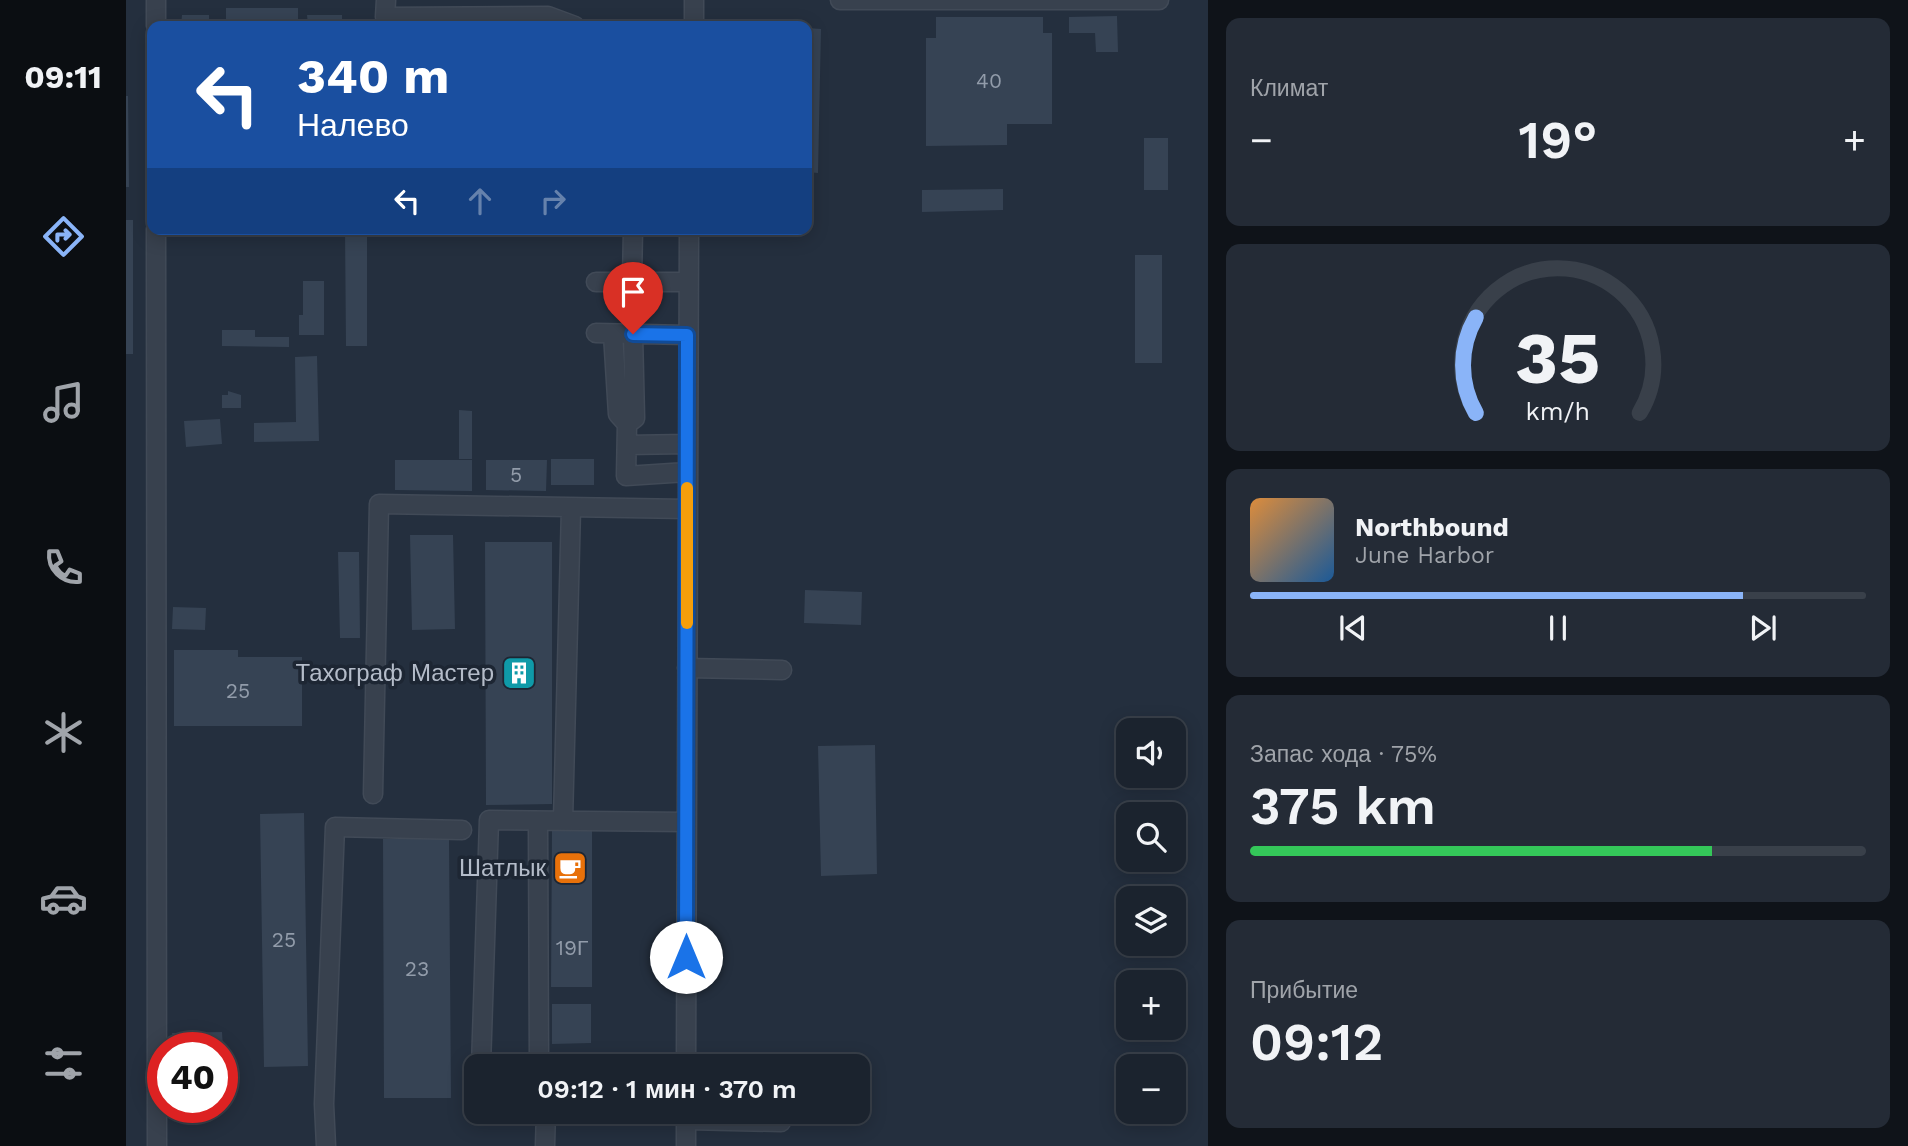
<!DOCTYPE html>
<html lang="ru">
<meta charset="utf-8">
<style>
:root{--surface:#1b232e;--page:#242b36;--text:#f1f3f6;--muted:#a0a4aa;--line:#39404a;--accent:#8ab4f8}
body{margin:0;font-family:"Work Sans",sans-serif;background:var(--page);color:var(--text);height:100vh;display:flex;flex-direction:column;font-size:26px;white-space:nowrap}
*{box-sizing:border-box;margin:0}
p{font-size:23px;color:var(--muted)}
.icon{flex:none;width:38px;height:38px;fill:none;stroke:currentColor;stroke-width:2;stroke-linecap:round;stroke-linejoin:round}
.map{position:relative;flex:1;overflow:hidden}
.sheet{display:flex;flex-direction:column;gap:18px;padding:18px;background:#0f1319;width:700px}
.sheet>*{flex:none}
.guide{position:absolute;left:21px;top:21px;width:665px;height:214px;border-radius:14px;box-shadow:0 4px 18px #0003,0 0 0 2px var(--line);background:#1a4fa0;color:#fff;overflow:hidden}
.buttons{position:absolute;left:990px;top:718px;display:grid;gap:14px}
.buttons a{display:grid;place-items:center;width:70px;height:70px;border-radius:14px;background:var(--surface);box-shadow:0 4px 18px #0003,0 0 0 2px var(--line);font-size:35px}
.speed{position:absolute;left:21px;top:1032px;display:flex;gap:14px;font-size:35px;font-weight:700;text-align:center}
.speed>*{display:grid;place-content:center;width:91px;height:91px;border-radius:50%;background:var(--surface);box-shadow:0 4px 18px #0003,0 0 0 2px var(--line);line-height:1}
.speed .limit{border:10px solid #d22;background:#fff;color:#111}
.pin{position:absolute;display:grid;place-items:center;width:60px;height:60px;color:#fff;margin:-72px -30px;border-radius:50% 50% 50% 0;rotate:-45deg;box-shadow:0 0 7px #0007}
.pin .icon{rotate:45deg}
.me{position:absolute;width:77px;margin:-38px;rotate:0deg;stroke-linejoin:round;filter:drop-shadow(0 0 5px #0008)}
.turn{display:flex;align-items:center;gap:24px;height:147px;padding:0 35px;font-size:32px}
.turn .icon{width:91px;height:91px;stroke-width:2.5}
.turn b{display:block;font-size:49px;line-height:60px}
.lanes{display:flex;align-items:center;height:66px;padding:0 35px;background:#0003;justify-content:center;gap:35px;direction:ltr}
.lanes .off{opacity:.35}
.big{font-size:52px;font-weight:600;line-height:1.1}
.sheet .widget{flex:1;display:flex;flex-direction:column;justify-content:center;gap:10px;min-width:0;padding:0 24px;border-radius:14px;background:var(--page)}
.sheet .dial{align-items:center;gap:0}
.dial svg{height:182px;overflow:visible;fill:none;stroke:var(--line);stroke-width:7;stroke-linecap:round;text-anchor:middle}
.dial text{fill:var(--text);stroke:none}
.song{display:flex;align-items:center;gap:21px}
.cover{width:84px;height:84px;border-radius:10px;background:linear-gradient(135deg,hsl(30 70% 55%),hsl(210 70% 35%))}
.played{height:7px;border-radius:4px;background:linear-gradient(90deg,var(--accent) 80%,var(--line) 80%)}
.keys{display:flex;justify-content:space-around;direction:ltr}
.heat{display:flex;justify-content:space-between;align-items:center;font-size:38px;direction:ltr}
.charge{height:10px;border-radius:5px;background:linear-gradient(90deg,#34c759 75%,var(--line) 0)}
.trip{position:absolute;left:338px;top:1054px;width:406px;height:70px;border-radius:14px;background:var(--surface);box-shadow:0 4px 18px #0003,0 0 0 2px var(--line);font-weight:600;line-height:70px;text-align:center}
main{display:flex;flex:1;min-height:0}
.dock{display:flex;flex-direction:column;width:126px;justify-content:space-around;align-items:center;background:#0b0e12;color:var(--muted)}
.dock .icon{width:49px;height:49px}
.dock .active{color:var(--accent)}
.dock b{font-size:32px;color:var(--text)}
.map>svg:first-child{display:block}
.building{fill:#364354}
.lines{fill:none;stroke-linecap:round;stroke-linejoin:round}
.minor-casing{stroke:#414a57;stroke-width:21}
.minor{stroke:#38414e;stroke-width:18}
.route-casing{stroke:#114b97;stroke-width:18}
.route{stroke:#1a73e8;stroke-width:12}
.slow{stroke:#f59e0b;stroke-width:12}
.labels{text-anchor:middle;stroke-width:7;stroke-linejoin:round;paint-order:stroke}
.number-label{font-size:21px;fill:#929caa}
.poi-label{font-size:24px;fill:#b4bcc9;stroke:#1d2633;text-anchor:end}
</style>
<main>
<nav class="dock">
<b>09:11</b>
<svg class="icon active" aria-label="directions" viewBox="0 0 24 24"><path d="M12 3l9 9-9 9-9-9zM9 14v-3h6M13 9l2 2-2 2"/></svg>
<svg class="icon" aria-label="music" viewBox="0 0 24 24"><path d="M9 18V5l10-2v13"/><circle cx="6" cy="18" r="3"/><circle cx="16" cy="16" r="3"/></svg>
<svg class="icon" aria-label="phone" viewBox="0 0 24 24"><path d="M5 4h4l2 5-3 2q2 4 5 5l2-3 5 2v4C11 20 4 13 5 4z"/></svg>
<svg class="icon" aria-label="climate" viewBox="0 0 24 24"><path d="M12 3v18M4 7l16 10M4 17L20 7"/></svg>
<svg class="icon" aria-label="car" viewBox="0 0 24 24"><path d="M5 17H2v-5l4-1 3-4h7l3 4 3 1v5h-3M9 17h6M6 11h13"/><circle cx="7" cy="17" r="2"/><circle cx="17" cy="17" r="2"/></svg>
<svg class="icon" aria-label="filters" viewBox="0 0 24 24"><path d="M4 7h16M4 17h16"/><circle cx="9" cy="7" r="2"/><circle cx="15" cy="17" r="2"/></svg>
</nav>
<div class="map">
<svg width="1082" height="1146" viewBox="0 0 1082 1146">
<rect width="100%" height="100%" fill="#242f3e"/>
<path class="building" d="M100,8H172V26H100Z
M56,15H83V26H55Z
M181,15H216V26H182Z
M991,16L992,52H970L969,33H943V17Z
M810,17H917V33H926V124H881V145L800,146V38H810Z
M681,28L695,29L692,173L681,172Z
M0,96H2L3,187H0Z
M1018,138H1042V190H1018Z
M877,189V210L796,212V190Z
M0,220H7V354H0Z
M219,229H241V346H220Z
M1009,255H1036V363H1009Z
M177,281H198V335H173V315H177Z
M96,330H129V337H163V347L96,346Z
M191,356L193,441L128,442V423L170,422L169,357Z
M102,391L115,395V408H96V395H102Z
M333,410L346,411V459H333Z
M94,419L96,444L60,447L58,421Z
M425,459H468V485H425Z
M269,460H346V491L269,490Z
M360,460H421L420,491L360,490Z
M284,535H327L329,629L286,630Z
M359,542H426V804L360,805Z
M212,552H233L234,638H214Z
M679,590L736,592L735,625L678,623Z
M47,607L80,608L79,630L46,629Z
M48,650H112V657H176V726H48Z
M749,745L751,874L695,876L692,746Z
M178,813L182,1066L138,1067L134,814Z
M426,829H466V987H425Z
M257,839H323L325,1098H258Z
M426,1004H465V1043L426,1044Z
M96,1032L97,1048H47L46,1033Z
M674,1111H693V1126H674Z"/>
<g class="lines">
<g class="minor-casing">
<path id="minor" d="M30,0V26
M260,0L259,17L422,16L449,26
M714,0H1033
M568,26V0
M30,229L31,1146
M470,282H561
M506,282L507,229
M470,333L561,335
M487,334L492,414L501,424L500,476L561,472
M501,424L509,418L507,334
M501,445L561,444
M561,668L656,670
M247,794L253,504L561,509
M437,821L445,508
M412,825L413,1066
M355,1066L363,820L560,822
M560,1066L563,229
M560,1120L655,1122
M200,1146L198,1104L209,827L336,830
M419,1146L420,1111
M560,1146V1111"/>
</g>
<use href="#minor" class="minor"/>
</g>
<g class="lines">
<g class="route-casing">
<path id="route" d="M507,334L561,335L560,957"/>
</g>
<use href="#route" class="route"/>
<path class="slow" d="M561,623V488"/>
</g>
<defs>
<g id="building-square" transform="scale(1.75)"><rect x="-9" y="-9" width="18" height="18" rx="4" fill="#0f9aa8" stroke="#1d2633"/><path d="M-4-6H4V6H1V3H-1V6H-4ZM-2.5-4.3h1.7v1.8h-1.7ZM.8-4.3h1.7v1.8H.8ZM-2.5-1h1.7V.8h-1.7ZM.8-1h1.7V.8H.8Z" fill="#fff"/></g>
<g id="cafe-square" transform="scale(1.75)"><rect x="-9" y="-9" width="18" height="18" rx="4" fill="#e8710a" stroke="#1d2633"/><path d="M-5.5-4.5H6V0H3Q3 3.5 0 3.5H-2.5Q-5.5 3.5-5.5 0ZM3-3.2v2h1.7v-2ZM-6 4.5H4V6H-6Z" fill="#fff"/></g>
</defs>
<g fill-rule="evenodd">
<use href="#building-square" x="393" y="673"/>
<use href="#cafe-square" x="444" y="868"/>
</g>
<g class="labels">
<g class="number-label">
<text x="863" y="88">40</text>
<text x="390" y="482">5</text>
<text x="112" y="698">25</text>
<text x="158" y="947">25</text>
<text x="446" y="955">19Г</text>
<text x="291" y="976">23</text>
</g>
<g class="poi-label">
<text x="368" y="681">Тахограф Мастер</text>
<text x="420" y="876">Шатлык</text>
</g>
</g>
</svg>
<div class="buttons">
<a><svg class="icon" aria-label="sound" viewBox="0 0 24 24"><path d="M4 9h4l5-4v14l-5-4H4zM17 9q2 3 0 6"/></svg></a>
<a><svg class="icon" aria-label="search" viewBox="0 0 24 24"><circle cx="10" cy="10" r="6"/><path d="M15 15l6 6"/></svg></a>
<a><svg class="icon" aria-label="layers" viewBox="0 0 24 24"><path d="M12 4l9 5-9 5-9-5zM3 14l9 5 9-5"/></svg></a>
<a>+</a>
<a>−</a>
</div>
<div class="speed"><div class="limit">40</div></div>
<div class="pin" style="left:507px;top:334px;background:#d93025"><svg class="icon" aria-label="arrive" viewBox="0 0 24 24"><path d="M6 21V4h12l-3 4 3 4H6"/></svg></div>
<svg class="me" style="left:560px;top:957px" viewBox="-20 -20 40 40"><circle r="19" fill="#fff"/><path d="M0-13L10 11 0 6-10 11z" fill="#1a73e8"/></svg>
<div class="trip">09:12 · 1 мин · 370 m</div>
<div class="guide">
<div class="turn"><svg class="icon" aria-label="left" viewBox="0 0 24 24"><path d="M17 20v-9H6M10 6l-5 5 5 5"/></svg><div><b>340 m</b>Налево</div></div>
<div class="lanes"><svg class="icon" aria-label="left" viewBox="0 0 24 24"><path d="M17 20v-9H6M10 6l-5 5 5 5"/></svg><svg class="icon off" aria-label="ahead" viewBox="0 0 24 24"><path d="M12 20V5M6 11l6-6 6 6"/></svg><svg class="icon off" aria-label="right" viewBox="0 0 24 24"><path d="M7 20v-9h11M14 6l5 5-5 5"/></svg></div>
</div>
</div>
<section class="sheet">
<div class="widget"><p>Климат</p>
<div class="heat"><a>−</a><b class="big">19°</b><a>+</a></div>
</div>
<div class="widget dial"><svg viewBox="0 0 100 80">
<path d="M14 69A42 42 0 1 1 86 69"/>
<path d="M14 69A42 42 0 0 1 14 27" stroke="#8ab4f8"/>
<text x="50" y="56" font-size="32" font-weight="700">35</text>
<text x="50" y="72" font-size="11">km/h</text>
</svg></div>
<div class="widget">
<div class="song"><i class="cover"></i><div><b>Northbound</b><p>June Harbor</p></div></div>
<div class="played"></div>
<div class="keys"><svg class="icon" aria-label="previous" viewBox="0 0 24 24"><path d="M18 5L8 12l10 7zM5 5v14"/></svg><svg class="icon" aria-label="pause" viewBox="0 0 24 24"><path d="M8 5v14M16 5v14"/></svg><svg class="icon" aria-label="next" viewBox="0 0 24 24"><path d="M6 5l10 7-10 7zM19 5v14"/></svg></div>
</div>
<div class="widget"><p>Запас хода · 75%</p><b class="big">375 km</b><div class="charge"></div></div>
<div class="widget"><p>Прибытие</p><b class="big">09:12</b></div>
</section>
</main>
